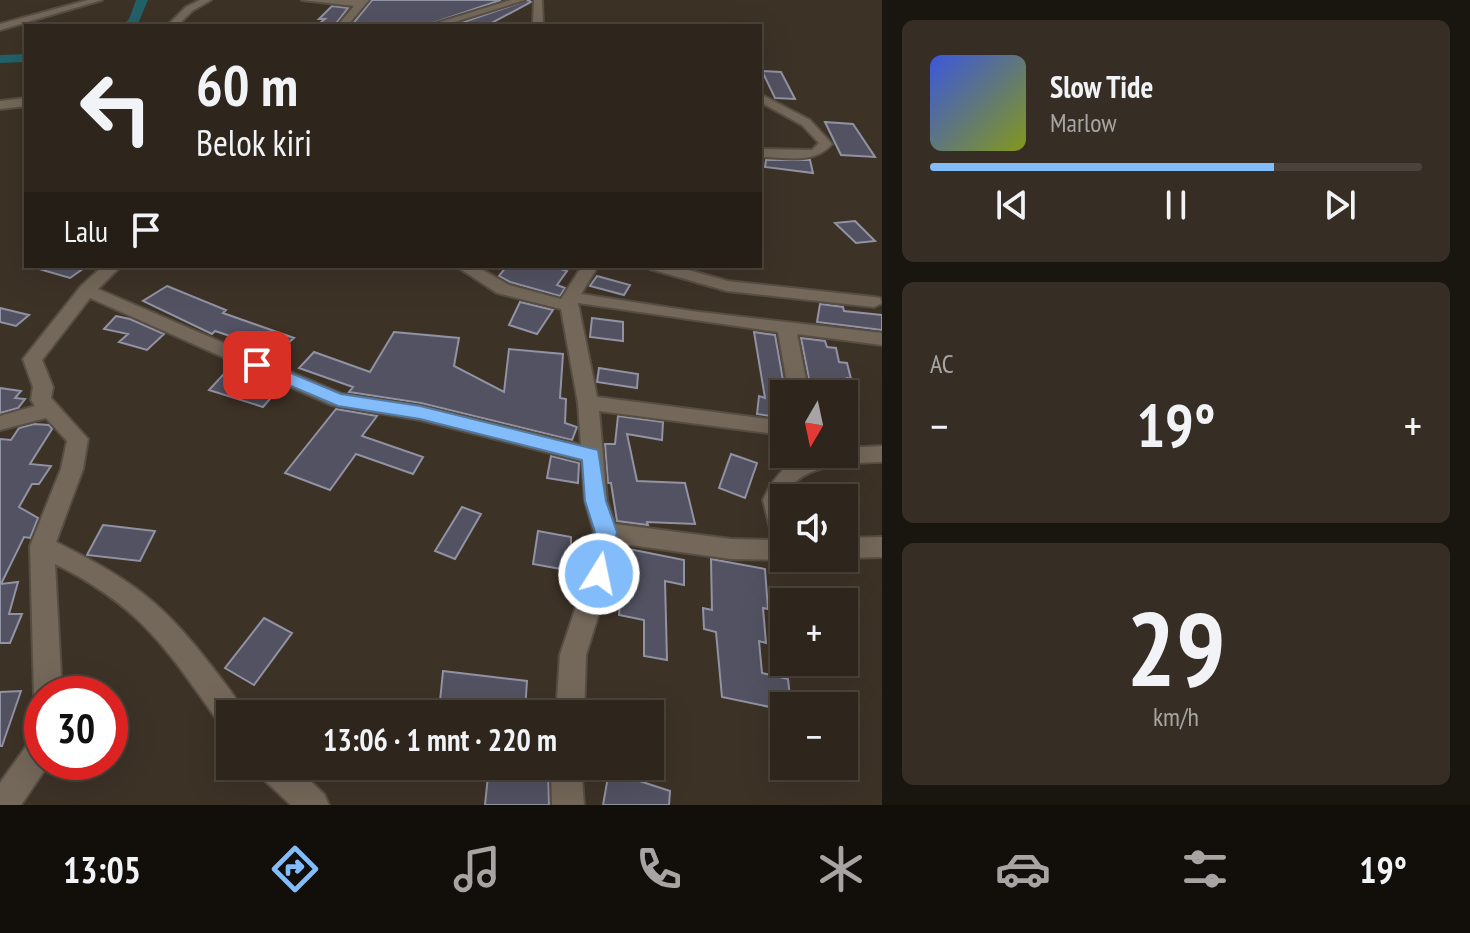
<!DOCTYPE html>
<html lang="id">
<meta charset="utf-8">
<style>
:root{--surface:#2e261c;--page:#362e25;--text:#f1f3f6;--muted:#a7a5a3;--line:#49433b;--accent:#82bcfa}
body{margin:0;font-family:"PT Sans Narrow",sans-serif;background:var(--page);color:var(--text);height:100vh;display:flex;flex-direction:column;font-size:30px;white-space:nowrap}
*{box-sizing:border-box;margin:0}
p{font-size:26px;color:var(--muted)}
.icon{flex:none;width:44px;height:44px;fill:none;stroke:currentColor;stroke-width:2;stroke-linecap:round;stroke-linejoin:round}
.map{position:relative;flex:1;overflow:hidden}
.drawer{display:flex;flex-direction:column;gap:20px;padding:20px;background:#19150f;width:588px}
.drawer>*{flex:none}
.top-card{position:absolute;left:24px;top:24px;width:738px;height:244px;border-radius:0px;box-shadow:0 8px 32px #0002,0 0 0 2px var(--line);background:#2e261c;color:var(--text);overflow:hidden}
.needle{width:52px;rotate:189deg}
.tools{position:absolute;left:770px;top:380px;display:grid;gap:16px}
.tools a{display:grid;place-items:center;width:88px;height:88px;border-radius:0px;background:var(--surface);box-shadow:0 8px 32px #0002,0 0 0 2px var(--line);font-size:40px}
.speed{position:absolute;left:24px;top:676px;display:flex;gap:16px;font-size:40px;font-weight:700;text-align:center}
.speed>*{display:grid;place-content:center;width:104px;height:104px;border-radius:50%;background:var(--surface);box-shadow:0 8px 32px #0002,0 0 0 2px var(--line);line-height:1}
.speed .limit{border:12px solid #d22;background:#fff;color:#111}
.pin{position:absolute;display:grid;place-items:center;width:68px;height:68px;color:#fff;margin:-34px;border-radius:16px;box-shadow:0 4px 12px #0006}
.me{position:absolute;width:88px;margin:-44px;rotate:10deg;stroke-linejoin:round;filter:drop-shadow(0 0 6px #0008)}
.turn{display:flex;align-items:center;gap:28px;height:168px;padding:0 40px;font-size:36px}
.turn .icon{width:104px;height:104px;stroke-width:2.5}
.turn b{display:block;font-size:56px;line-height:68px}
.then{display:flex;align-items:center;height:76px;padding:0 40px;background:#0003;gap:16px;font-size:30px}
.big{font-size:60px;font-weight:600;line-height:1.1}
.drawer .card{flex:1;display:flex;flex-direction:column;justify-content:center;gap:12px;min-width:0;padding:0 28px;border-radius:12px;background:var(--page)}
.drawer .dial{align-items:center;gap:0}
.dial b{font-size:104px;line-height:1}
.song{display:flex;align-items:center;gap:24px}
.cover{width:96px;height:96px;border-radius:12px;background:linear-gradient(135deg,hsl(230 70% 55%),hsl(70 70% 35%))}
.played{height:8px;border-radius:4px;background:linear-gradient(90deg,var(--accent) 70%,var(--line) 70%)}
.keys{display:flex;justify-content:space-around;direction:ltr}
.heat{display:flex;justify-content:space-between;align-items:center;font-size:44px;direction:ltr}
.trip{position:absolute;left:216px;top:700px;width:448px;height:80px;border-radius:0px;background:var(--surface);box-shadow:0 8px 32px #0002,0 0 0 2px var(--line);font-weight:600;line-height:80px;text-align:center}
.dock{display:flex;height:128px;justify-content:space-around;align-items:center;background:#120f0b;color:var(--muted)}
.dock .icon{width:56px;height:56px}
.dock .selected{color:var(--accent)}
.dock b{font-size:36px;color:var(--text)}
main{display:flex;flex:1;min-height:0}
.map>svg:first-child{display:block}
.lines{fill:none;stroke-linecap:round;stroke-linejoin:round}
.river{fill:#236169;fill-rule:evenodd}
.building{fill:#525262;stroke:#9192a3;stroke-width:2}
.minor-casing{stroke:#574e43;stroke-width:4}
.minor{fill:#74685a;fill-rule:evenodd}
.route{fill:#82bcfa;stroke:#547aa2;stroke-width:2}
</style>
<main>
<div class="map">
<svg width="882" height="805" viewBox="0 0 882 805">
<rect width="100%" height="100%" fill="#3d3226"/>
<g class="lines">
<path class="river" d="M136,0H148L137,26H122L129,19Z
M26,54V62L0,63V55Z"/>
</g>
<path class="building" d="M372,0H501L424,26H351Z
M528,0L531,2L486,26H452Z
M332,6L348,8L334,26H316L325,19H319Z
M762,71L781,72L795,99L775,98Z
M825,122L853,124L875,157L841,155Z
M766,160H810L813,173L765,167Z
M855,221L875,241L856,243L835,223Z
M39,266H87L70,278L39,269Z
M507,266H551L567,271L557,285L565,288L560,296L510,282L499,276Z
M597,276L630,285L624,295L590,286Z
M167,286L226,310L223,313L294,338L269,360L252,352L260,346L215,331L212,334L143,301Z
M520,302L553,310L537,334L509,325Z
M820,304L843,307L844,311L882,315V330L817,322Z
M0,308L29,315L16,326L0,322Z
M116,316L130,319L164,334L147,350L119,342L128,334L104,329Z
M592,318L623,322V341L590,337Z
M394,332L459,338L454,366L504,392L509,349L563,354L560,398L566,399L565,423L577,427L572,440L421,403L349,392L353,387L299,368L314,352L370,372Z
M754,332L775,335L785,391L784,418L757,414L759,396L765,398Z
M801,338L825,341L827,347L836,348L839,362L847,363L851,379L847,378L850,394H812Z
M232,365L236,366L281,386L263,407L209,390Z
M599,368L638,374L637,388L597,382Z
M0,388L21,391L15,398L25,399L18,408L0,413Z
M336,409L377,416L362,436L423,457L413,474L356,454L330,490L285,473Z
M618,416L663,422L662,440L627,434L637,481L685,483L695,524L647,522L648,525L617,521L611,483H608L605,444H615Z
M34,424L49,425L52,429L30,464L51,466L39,484H32L19,507L38,518L30,538L24,537L1,584L18,582L9,614H22L10,643H0V439L11,440L19,428Z
M731,454L757,463L745,498L719,488Z
M551,456L579,463L578,483L547,478Z
M462,507L481,514L455,559L435,551Z
M103,525L155,531L140,561L87,555Z
M538,531L571,537V547L574,548L572,571L533,564Z
M624,548L684,560V585L665,581L667,660L644,656V620L619,615Z
M711,559L765,569L768,609L763,608L766,643L759,641L762,673L788,679L791,706H784V710L722,697L716,632L704,629L703,608L712,610Z
M264,618L292,633L254,685L225,668Z
M443,671L527,681L525,711L440,701Z
M21,691L2,746H0V692Z
M489,766H548L549,805H485Z
M609,771L670,791L669,805H603Z"/>
<g class="lines">
<g class="minor-casing">
<path id="minor" d="M88,0H102L0,30V24Z
M200,0H211L192,11L177,26H167L186,7Z
M302,0H369L347,26H337L354,6Z
M511,0H525L442,26H427Z
M534,0H542L543,26H533Z
M760,94L810,120L832,144C814,165 786,157 760,157V149L812,150L819,143L802,125L760,102Z
M26,98V106L0,109V101Z
M103,266H121L98,289L342,394L420,406L581,445L578,403L561,309L497,293L456,266H476L509,285L561,299L582,266H598L581,294L691,311L882,333V345L797,334L809,394H789L778,332L578,303L597,397L784,421V435L599,411L607,501L615,524L731,539L773,540L763,500C782,460 801,454 844,454V448L882,446V462C850,463 794,463 784,501C780,517 784,541 784,558H790L784,560L731,559L616,543L611,574L586,655L584,714H556L560,655L587,574L594,532L585,501L582,461L420,420L331,405L90,298L42,360L53,387L51,398L88,439L83,469L56,542C131,580 161,600 213,668C224,683 237,697 244,714H230V728L220,724C167,649 140,606 55,564L62,694H42V705L34,694L30,546L61,469L67,441L46,418L0,430V416L35,406L31,400L33,387L23,359L81,286Z
M648,266H674L728,281L874,297L880,298L882,303L874,307L727,291L650,269Z
M882,537V557L844,558V538Z
M42,733V762H50L21,805H0V783L32,738Z
M257,766H294L324,794L329,805H291L261,777Z
M551,766H581L584,805H552Z"/>
</g>
<use href="#minor" class="minor"/>
</g>
<path class="route" d="M257,359L341,394L420,406L598,450L606,501L617,532L607,581L599,584L591,581L587,574L595,532L585,501L582,460L420,419L338,406L251,369L248,365L251,361Z"/>
</svg>
<div class="tools">
<a><svg class="needle" viewBox="-14 -14 28 28"><path d="M0-13l5 13h-10z" fill="#e53935"/><path d="M0 13l5-13h-10z" fill="#a7a5a3"/></svg></a>
<a><svg class="icon" aria-label="sound" viewBox="0 0 24 24"><path d="M4 9h4l5-4v14l-5-4H4zM17 9q2 3 0 6"/></svg></a>
<a>+</a>
<a>−</a>
</div>
<div class="speed"><div class="limit">30</div></div>
<div class="pin" style="left:257px;top:365px;background:#d93025"><svg class="icon" aria-label="arrive" viewBox="0 0 24 24"><path d="M6 21V4h12l-3 4 3 4H6"/></svg></div>
<svg class="me" style="left:599px;top:574px" viewBox="-20 -20 40 40"><circle r="17" fill="#82bcfa" stroke="#fff" stroke-width="3"/><path d="M0-11L8 9 0 5-8 9z" fill="#fff"/></svg>
<div class="trip">13:06 · 1 mnt · 220 m</div>
<div class="top-card">
<div class="turn"><svg class="icon" aria-label="left" viewBox="0 0 24 24"><path d="M17 20v-9H6M10 6l-5 5 5 5"/></svg><div><b>60 m</b>Belok kiri</div></div>
<div class="then">Lalu<svg class="icon" aria-label="arrive" viewBox="0 0 24 24"><path d="M6 21V4h12l-3 4 3 4H6"/></svg></div>
</div>
</div>
<section class="drawer">
<div class="card">
<div class="song"><i class="cover"></i><div><b>Slow Tide</b><p>Marlow</p></div></div>
<div class="played"></div>
<div class="keys"><svg class="icon" aria-label="previous" viewBox="0 0 24 24"><path d="M18 5L8 12l10 7zM5 5v14"/></svg><svg class="icon" aria-label="pause" viewBox="0 0 24 24"><path d="M8 5v14M16 5v14"/></svg><svg class="icon" aria-label="next" viewBox="0 0 24 24"><path d="M6 5l10 7-10 7zM19 5v14"/></svg></div>
</div>
<div class="card"><p>AC</p>
<div class="heat"><a>−</a><b class="big">19°</b><a>+</a></div>
</div>
<div class="card dial"><b>29</b><p>km/h</p></div>
</section>
</main>
<nav class="dock">
<b>13:05</b>
<svg class="icon selected" aria-label="directions" viewBox="0 0 24 24"><path d="M12 3l9 9-9 9-9-9zM9 14v-3h6M13 9l2 2-2 2"/></svg>
<svg class="icon" aria-label="music" viewBox="0 0 24 24"><path d="M9 18V5l10-2v13"/><circle cx="6" cy="18" r="3"/><circle cx="16" cy="16" r="3"/></svg>
<svg class="icon" aria-label="phone" viewBox="0 0 24 24"><path d="M5 4h4l2 5-3 2q2 4 5 5l2-3 5 2v4C11 20 4 13 5 4z"/></svg>
<svg class="icon" aria-label="climate" viewBox="0 0 24 24"><path d="M12 3v18M4 7l16 10M4 17L20 7"/></svg>
<svg class="icon" aria-label="car" viewBox="0 0 24 24"><path d="M5 17H2v-5l4-1 3-4h7l3 4 3 1v5h-3M9 17h6M6 11h13"/><circle cx="7" cy="17" r="2"/><circle cx="17" cy="17" r="2"/></svg>
<svg class="icon" aria-label="filters" viewBox="0 0 24 24"><path d="M4 7h16M4 17h16"/><circle cx="9" cy="7" r="2"/><circle cx="15" cy="17" r="2"/></svg>
<b>19°</b>
</nav>
